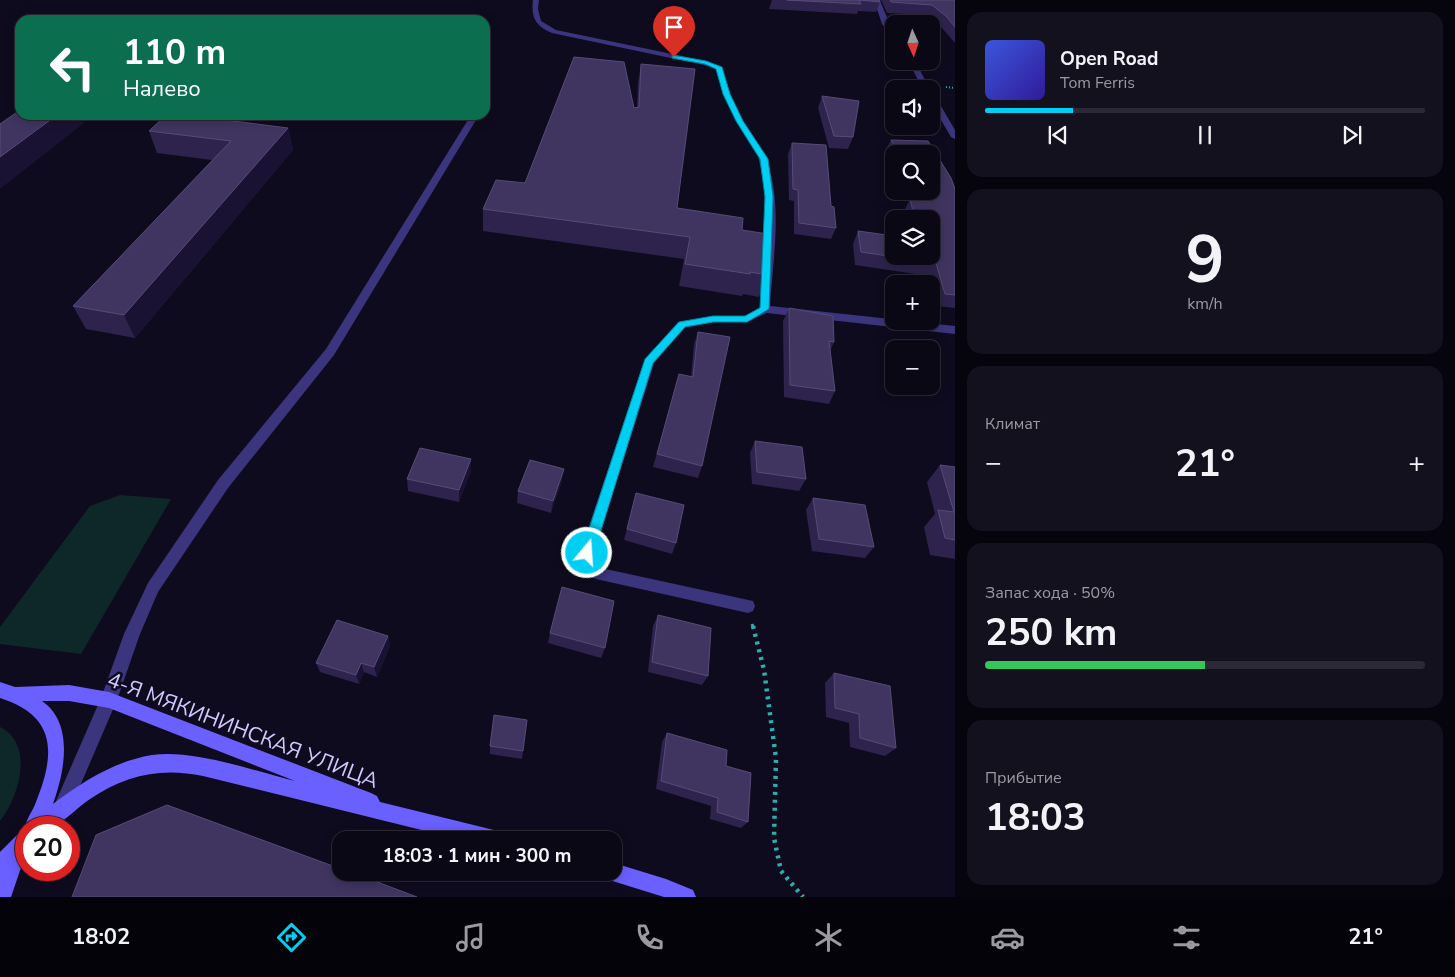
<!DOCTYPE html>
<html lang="ru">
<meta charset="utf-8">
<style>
:root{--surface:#0b0816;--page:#14111f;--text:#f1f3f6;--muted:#9a9aa1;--line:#2b2935;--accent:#00cff3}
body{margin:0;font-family:"Nunito Sans",sans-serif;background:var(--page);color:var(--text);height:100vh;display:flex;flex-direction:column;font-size:19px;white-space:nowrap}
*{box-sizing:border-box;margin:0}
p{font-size:16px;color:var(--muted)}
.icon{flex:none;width:28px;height:28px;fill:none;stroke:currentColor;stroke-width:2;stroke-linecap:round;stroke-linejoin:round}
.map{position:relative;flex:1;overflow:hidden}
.panel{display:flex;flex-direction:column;gap:12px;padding:12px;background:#06040c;width:500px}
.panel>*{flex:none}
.top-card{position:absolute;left:15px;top:15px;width:475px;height:105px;border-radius:15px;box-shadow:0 2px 12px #0003,0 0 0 1px var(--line);background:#0b6e4f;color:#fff;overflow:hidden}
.needle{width:32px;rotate:177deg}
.fabs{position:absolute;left:885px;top:15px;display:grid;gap:10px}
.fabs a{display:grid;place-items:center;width:55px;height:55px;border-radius:10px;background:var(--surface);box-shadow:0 2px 12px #0003,0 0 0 1px var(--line);font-size:25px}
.speed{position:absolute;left:15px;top:816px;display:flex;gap:10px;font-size:25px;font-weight:700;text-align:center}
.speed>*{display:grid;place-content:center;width:65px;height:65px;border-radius:50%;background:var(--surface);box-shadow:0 2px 12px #0003,0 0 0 1px var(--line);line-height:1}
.speed .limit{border:8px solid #d22;background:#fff;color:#111}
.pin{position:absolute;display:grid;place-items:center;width:42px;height:42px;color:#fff;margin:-51px -21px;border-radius:50% 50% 50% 0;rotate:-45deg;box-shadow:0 0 5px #0007}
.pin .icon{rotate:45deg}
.me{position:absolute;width:55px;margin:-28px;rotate:18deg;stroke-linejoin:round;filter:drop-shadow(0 0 4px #0008)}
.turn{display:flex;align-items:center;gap:18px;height:105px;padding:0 25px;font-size:22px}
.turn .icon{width:65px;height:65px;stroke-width:2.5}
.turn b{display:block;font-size:35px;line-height:42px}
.big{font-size:38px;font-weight:700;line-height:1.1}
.panel .tile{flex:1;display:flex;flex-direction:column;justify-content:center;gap:8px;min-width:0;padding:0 18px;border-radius:15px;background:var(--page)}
.panel .dial{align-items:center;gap:0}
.dial b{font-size:65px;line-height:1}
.song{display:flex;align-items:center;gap:15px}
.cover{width:60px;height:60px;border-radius:8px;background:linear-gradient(135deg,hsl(230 70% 55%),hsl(250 70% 35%))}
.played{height:5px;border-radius:2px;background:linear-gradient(90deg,var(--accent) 20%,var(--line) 20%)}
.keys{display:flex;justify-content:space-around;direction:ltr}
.heat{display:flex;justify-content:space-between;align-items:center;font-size:28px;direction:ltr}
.charge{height:8px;border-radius:4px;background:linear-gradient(90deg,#34c759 50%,var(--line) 0)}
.trip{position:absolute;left:332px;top:831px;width:290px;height:50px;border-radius:15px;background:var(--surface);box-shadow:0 2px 12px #0003,0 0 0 1px var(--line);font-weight:700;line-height:50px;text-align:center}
.tab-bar{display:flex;height:80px;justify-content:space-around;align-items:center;background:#040309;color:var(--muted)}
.tab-bar .icon{width:35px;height:35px}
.tab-bar .current{color:var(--accent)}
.tab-bar b{font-size:22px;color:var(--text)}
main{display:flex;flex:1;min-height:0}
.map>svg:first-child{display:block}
.green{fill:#0e2728}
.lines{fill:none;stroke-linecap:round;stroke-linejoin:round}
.path-far2{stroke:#2ab1af;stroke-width:2;stroke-dasharray:1 2;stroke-linecap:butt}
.path-far1{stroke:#2ab1af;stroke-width:3;stroke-dasharray:2.5 4;stroke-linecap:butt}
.path{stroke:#2ab1af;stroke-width:4.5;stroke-dasharray:3 5;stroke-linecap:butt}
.lane{fill:#3b357e;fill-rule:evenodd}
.street{fill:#3b357e;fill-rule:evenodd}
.secondary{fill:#6a5fff;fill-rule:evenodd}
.wall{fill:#2d234c}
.shaded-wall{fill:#1a1232}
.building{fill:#3f3560;stroke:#564c79}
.route{fill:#00cff3;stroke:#00879e}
.labels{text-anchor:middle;stroke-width:5;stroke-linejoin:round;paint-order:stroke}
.near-street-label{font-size:21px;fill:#d1c8ff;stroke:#0f0b1e}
</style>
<main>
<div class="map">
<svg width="955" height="897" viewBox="0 0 955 897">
<rect width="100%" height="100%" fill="#0f0b1e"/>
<path class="green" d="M120,495L171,499L81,654L0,644V627L90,506Z
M0,727C35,744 19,797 0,821Z"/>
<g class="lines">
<path class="path-far2" d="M946,87L955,88"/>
<path class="path-far1" d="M752,624L753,627"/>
<path class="path" d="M753,626L764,670L776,758L774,838L781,871L803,897"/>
<path class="lane" d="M471,115H479L334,355L228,488L158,592L140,634L117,700L68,814L62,817L56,814L53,808L101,698L124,634L148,583L218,480L326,349Z
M757,151L764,153C784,200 773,257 770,306L955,326V334L767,313L747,322H713L685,327L654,363L594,553L601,568L753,601L755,606L753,611L748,613L596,579L591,577L580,553L645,359L678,322L713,316H745L760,307L765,205L764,184Z"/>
<path class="street" d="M533,0H539L538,9L541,21L556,30L706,61L721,67L730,94L743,121L764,153L757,155C739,127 724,101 716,69L704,65L552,33C535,26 531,17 533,0Z
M874,0H880C883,10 894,30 894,39L882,24Z
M908,61H915L930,89H923Z
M931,94L935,96L955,130V139L951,137L931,103Z"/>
<path class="secondary" d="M0,682L15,687L69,685L109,692L371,793L377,796L380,802L498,831L504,834L507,840H462L203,776C161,767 125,775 90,799C78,807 66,820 53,827C47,830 34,828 26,828V853L11,897H0V852L20,832L25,829C25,820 33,811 36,802C56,752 56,716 0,698ZM42,701H69L109,708L295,781C254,771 194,749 152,755C115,761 82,782 53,804C64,773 75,724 42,701Z
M614,863L666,879L693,890L696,897H664L606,879L604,872H614Z"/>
</g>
<path class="wall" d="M772,0H879L880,2L876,12L858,11L857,14L769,9Z
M881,0H955V43L941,27L927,15L887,13Z
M641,64L677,208L742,230L767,275L759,297L743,294L742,296L679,286L684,259L483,231V209L525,183L634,108L637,107L638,83Z
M822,96L853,137L848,149L829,148L818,108Z
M288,128L293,150L135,338L86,329L73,306L212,160L157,153L149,131Z
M891,140L928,141L951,178L955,189V308L937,306L929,276L855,265L853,244L858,231L894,236V256H931V219H906L904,211L910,199H912L908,191H931V154H894V167L885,151Z
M792,143L831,206L836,228L831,239L794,234V201L789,200L788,154Z
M789,308L834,342L830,351L835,391L829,404L784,397L783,321Z
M698,332L702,466L698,478L653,467L679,374L691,377L694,344Z
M755,441L806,479L799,491L752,484L750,453Z
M940,465L955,467V559L930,555L924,527L935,514L927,482Z
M471,471L459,502L408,491L407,479Z
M562,481L551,513L517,503L518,491Z
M636,493L676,543L672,554L624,540Z
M813,498L874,547L865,558L812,551L806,510Z
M658,615L708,676L702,685L648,672L653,626Z
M550,633L605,648L601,658L548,643Z
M388,636L390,646L377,677L364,672L359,684L320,672L316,663Z
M834,673L896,748L885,756L850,747L849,723L826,717L825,683Z
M667,733L726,766L748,822L741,828L710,819L711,806L656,789L662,742Z
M490,746L523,751L522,759L490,754Z"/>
<path class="shaded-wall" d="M57,115H81L84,123L0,189V157Z
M288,128L293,150L135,338L124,315Z
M471,459V471L459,502V490Z
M564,469L562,481L551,513L553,501Z
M388,636L390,646L377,677L374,667Z
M361,663L364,672L359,684L356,675Z"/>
<path class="building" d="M787,0H879L880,2L859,0L861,4Z
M890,0H955V27L946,16L932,5L891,2Z
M574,57L624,62L634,108L639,107L641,64L695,69L677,208L743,218L742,230L768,234L767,275L750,272V274L685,264L690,237L483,209L496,180L525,183Z
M822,96L859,101L853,137L834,136Z
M20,110V115H57L0,157V124Z
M166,115H186L288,128L124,315L73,306L231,141L149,131Z
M891,140L928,141L951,178L955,189V295L945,294L936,263L861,252L858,231L894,236V256H931V219H915L910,199L926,201L921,191H931V154H899Z
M792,143L826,145L831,206L834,207L836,228L799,223L798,190L793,189Z
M789,308L833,316L834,342L829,341L835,391L790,385Z
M698,332L730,337L702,466L657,454L679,374L693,377Z
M755,441L802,447L806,479L757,472Z
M420,448L471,459L459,490L407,479Z
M530,460L564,469L553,501L518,491Z
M940,465L955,467V540L945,538L938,510L954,512Z
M636,493L684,505L676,543L627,529Z
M813,498L865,505L874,547L819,539Z
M562,587L614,601L605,648L550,633Z
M658,615L711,628L708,676L652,662Z
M337,620L388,636L374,667L361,663L356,675L316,663Z
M834,673L890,686L896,748L860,738L859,714L835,708Z
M494,715L527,720L523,751L490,746Z
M667,733L727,750L726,766L751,773L748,822L717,812L718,798L661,781Z
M167,805L341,869V872H351L417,897H72L96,835Z"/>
<path class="route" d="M672,55L706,61L722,67L730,94L743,121L768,159L773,197L769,309L747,322H713L685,327L653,363L594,553L587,558L581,553L645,359L679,322L713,316H745L760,308L765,197L760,159L736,121L723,94L716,69L705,64L672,58Z"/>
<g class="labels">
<g class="near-street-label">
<text transform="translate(243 730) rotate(21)" y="7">4-Я МЯКИНИНСКАЯ УЛИЦА</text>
</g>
</g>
</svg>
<div class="fabs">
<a><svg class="needle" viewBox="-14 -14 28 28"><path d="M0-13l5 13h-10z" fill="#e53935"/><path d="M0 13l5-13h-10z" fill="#9a9aa1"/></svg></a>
<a><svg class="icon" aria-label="sound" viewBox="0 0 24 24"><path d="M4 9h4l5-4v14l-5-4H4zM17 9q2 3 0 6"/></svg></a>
<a><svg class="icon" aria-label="search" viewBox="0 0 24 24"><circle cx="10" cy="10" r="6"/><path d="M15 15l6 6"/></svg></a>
<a><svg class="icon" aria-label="layers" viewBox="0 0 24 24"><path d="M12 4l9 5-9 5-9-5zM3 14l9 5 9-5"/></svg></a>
<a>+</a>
<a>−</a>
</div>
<div class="speed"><div class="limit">20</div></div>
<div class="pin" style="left:674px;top:57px;background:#d93025"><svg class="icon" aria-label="arrive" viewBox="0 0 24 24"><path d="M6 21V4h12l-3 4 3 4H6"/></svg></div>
<svg class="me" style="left:587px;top:553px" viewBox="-20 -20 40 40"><circle r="17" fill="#00cff3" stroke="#fff" stroke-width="3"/><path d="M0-11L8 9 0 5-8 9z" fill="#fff"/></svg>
<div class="trip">18:03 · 1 мин · 300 m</div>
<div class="top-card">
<div class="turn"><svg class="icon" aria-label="left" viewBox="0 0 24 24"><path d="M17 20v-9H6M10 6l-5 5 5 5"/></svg><div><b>110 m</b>Налево</div></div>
</div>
</div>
<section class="panel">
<div class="tile">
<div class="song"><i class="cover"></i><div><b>Open Road</b><p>Tom Ferris</p></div></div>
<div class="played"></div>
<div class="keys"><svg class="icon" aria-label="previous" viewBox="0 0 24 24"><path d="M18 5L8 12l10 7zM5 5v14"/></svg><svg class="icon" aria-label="pause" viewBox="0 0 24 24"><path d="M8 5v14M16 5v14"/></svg><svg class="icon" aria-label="next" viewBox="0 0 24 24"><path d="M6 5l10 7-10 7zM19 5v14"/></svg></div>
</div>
<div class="tile dial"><b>9</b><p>km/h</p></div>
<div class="tile"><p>Климат</p>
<div class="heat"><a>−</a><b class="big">21°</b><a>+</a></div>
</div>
<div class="tile"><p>Запас хода · 50%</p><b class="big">250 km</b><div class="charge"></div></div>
<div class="tile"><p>Прибытие</p><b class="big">18:03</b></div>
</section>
</main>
<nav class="tab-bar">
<b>18:02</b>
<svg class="icon current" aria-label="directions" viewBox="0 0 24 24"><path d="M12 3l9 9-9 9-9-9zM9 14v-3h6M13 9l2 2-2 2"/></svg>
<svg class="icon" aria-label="music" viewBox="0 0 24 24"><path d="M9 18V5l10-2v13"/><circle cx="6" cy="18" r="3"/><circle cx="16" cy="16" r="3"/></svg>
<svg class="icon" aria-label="phone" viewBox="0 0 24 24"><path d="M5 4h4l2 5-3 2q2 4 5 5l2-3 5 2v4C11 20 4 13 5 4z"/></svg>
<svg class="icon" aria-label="climate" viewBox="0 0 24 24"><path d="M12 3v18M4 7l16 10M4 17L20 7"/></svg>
<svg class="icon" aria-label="car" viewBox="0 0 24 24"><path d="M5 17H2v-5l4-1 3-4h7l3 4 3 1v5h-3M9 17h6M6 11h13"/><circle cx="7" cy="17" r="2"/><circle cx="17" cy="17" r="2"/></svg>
<svg class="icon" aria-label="filters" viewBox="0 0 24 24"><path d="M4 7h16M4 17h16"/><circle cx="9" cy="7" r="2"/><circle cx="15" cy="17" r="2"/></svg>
<b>21°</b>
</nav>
